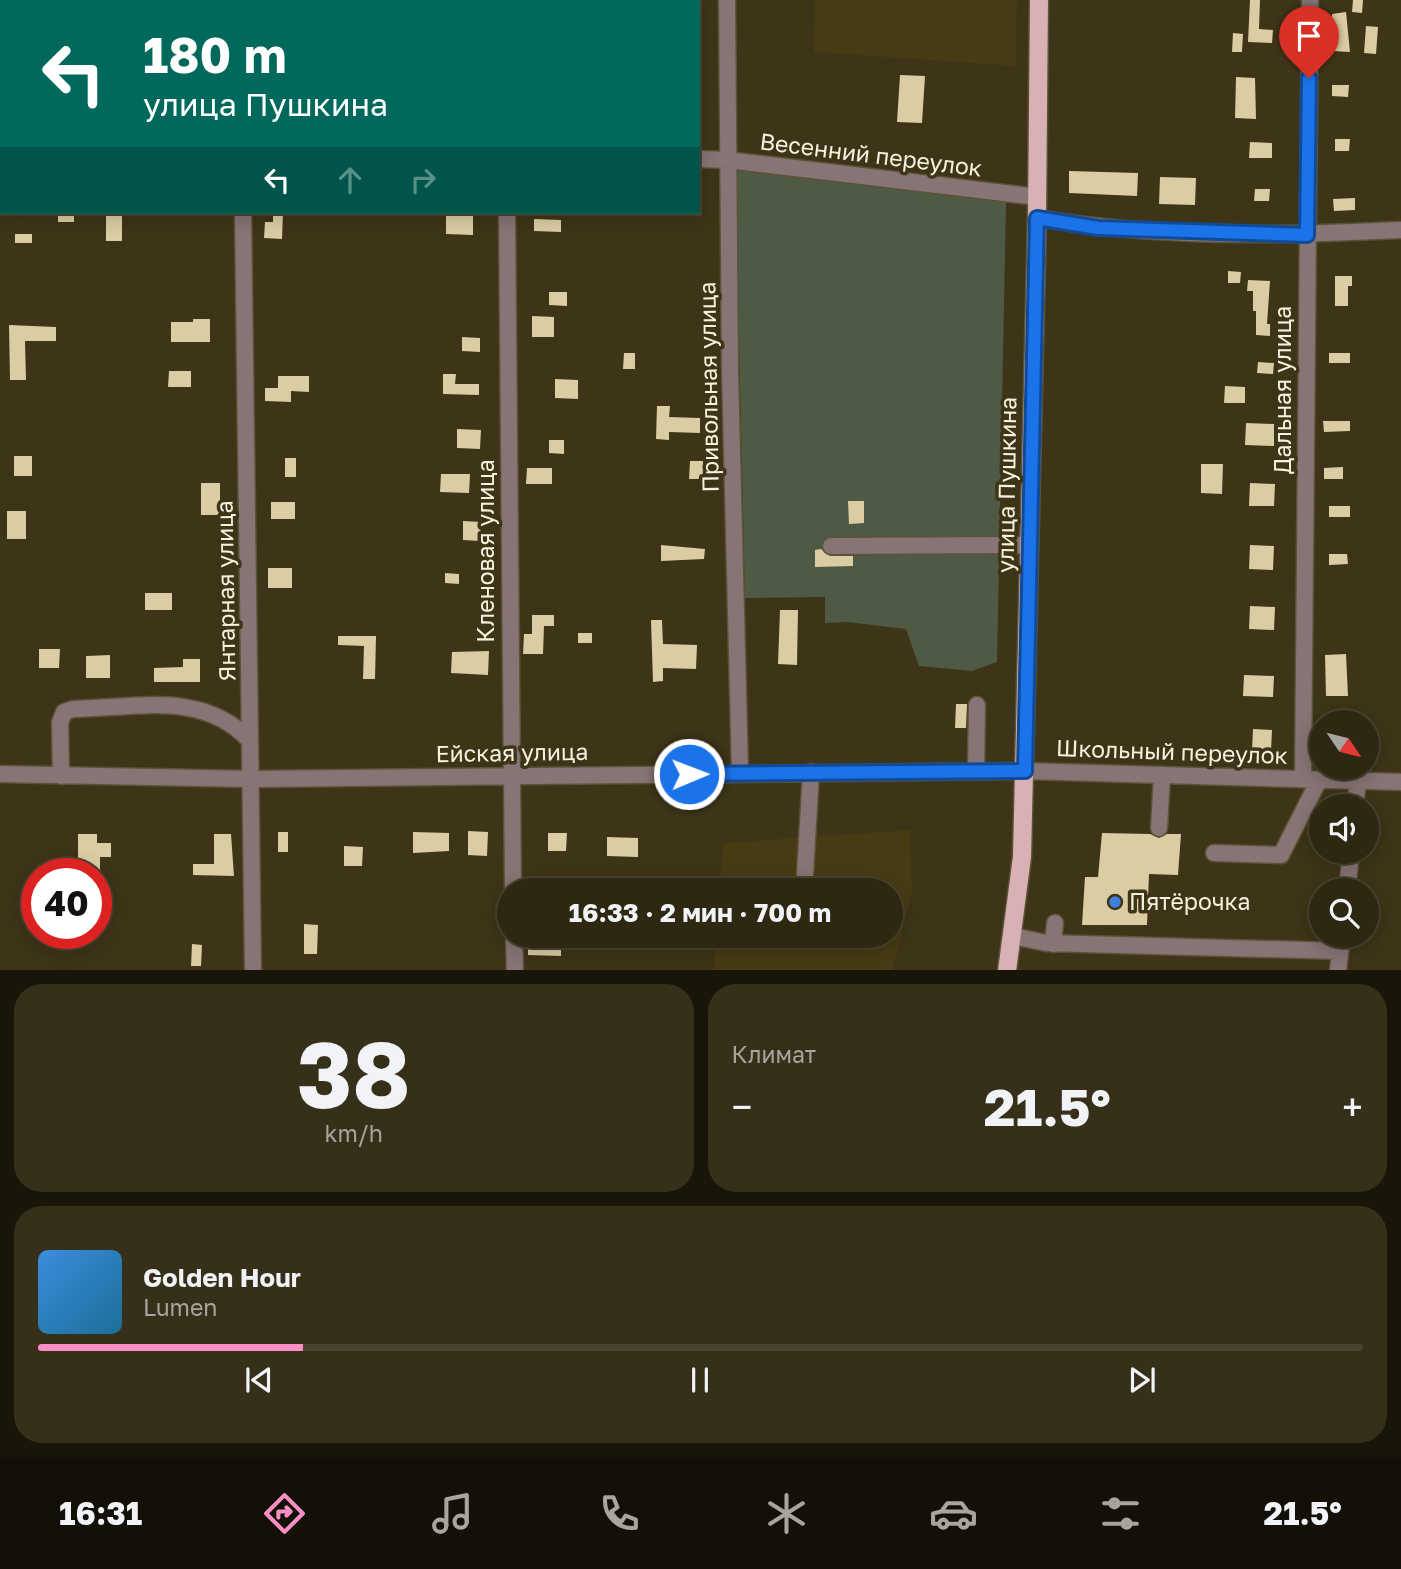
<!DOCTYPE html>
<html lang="ru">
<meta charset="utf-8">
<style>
:root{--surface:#2e2711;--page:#362f1a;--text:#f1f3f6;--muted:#a7a59f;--line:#494431;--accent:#fb8fc4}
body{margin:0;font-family:"Golos Text",sans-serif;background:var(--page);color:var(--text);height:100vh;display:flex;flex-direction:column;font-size:26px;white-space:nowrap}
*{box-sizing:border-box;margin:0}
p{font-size:23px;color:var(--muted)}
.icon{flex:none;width:38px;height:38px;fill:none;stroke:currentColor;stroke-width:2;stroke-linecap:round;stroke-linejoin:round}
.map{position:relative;height:970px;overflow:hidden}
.panel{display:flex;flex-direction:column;gap:14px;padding:14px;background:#191509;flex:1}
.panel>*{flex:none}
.banner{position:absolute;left:0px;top:0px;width:700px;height:214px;box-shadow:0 4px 18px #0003,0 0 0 2px var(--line);background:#00695c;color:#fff;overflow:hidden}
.needle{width:46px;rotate:125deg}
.fabs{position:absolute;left:1309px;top:710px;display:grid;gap:14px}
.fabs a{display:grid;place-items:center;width:70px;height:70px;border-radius:50%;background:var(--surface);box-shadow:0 4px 18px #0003,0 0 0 2px var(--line);font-size:35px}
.speed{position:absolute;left:21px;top:858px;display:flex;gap:14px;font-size:35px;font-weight:700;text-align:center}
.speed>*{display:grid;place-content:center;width:91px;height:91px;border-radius:50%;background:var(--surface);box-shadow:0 4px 18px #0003,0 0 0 2px var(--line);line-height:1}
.speed .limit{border:10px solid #d22;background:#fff;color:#111}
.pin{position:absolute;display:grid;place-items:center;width:60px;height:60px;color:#fff;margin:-72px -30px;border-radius:50% 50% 50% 0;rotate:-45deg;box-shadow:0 0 7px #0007}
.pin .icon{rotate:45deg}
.me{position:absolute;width:77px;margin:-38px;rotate:89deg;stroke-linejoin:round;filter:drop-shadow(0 0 5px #0008)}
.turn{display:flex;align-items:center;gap:24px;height:147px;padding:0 28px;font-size:32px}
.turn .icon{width:91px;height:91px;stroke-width:2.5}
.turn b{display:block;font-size:49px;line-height:60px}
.lanes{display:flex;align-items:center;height:66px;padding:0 28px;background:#0003;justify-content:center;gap:35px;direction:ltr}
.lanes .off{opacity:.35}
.big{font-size:52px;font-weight:700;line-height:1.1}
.panel .tile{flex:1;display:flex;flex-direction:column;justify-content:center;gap:10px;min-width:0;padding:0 24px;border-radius:28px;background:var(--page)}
.panel .dial{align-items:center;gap:0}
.dial b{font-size:91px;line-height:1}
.song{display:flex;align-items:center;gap:21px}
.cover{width:84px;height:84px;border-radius:10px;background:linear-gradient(135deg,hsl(210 70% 55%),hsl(200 70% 35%))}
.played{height:7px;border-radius:4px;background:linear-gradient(90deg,var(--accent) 20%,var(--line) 20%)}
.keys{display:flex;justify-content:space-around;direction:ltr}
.heat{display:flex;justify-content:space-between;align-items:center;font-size:38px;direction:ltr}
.panel .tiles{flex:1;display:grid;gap:14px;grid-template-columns:1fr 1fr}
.tile:last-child{grid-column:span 2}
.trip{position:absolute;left:497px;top:878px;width:406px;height:70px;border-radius:35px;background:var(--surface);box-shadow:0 4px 18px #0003,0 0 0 2px var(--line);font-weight:700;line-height:70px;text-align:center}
.menu{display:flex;height:112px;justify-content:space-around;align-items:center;background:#121007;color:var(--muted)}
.menu .icon{width:49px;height:49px}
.menu .selected{color:var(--accent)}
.menu b{font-size:32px;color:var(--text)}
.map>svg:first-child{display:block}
.built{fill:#473b14}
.green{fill:#4f5a44}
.building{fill:#dacda4}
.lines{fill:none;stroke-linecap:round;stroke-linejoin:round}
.minor-casing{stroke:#5c5237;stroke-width:19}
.major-casing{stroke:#5c5237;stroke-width:21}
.minor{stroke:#877475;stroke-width:16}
.major{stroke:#d9b1b5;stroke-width:18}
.route-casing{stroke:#114b97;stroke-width:18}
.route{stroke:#1a73e8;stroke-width:12}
.shop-dot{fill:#3f7fe0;stroke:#3e3417;stroke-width:2.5}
.labels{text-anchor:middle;stroke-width:7;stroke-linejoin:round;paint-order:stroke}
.street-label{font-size:23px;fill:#f7f2e0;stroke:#3e3417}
.poi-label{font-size:23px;fill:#f7f2e0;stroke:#3e3417;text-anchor:start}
</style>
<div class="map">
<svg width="1401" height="971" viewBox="0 0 1401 971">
<rect width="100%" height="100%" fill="#3e3417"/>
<path class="built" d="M815,0H1017L1016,66L814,52Z
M910,830L912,893L892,970L714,971L716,936H891V891H720L723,843Z"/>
<path class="green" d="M739,166L1006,202L997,662L972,671L919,666L906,629L847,622L825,623V597L745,598L735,170Z"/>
<path class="building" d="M1250,0H1260L1259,29L1273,30L1272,43L1248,42Z
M1353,0H1363L1362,13L1352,12Z
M1346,12L1350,52L1332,51V14Z
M1366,26L1378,27L1376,54L1364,53Z
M1233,33L1243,34L1242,52H1232Z
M900,75L925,76L922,123L897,122Z
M1236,77L1255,78L1256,119L1235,118Z
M1332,85H1349L1348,97L1332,96Z
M1335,139H1350L1349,151H1335Z
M1250,142L1272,143V158H1249Z
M1069,171L1138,173L1137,196L1069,193Z
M1160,177L1196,178L1195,205L1159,204Z
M1255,189H1270L1269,201H1254Z
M1355,198V210L1334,211L1333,199Z
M58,212H74V222H58Z
M106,212H122V241H106Z
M273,212H283L282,239L264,238L265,222H273Z
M446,212H473V235L446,234Z
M534,219L561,220V232L534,231Z
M15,234H32V243H15Z
M1228,271L1241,272L1240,283H1228Z
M1335,276H1352V286H1348V306H1335Z
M1248,280L1270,281L1267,324H1270V336L1256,335V311H1253V291H1247Z
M549,292H567V306L549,305Z
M532,316L554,317V337H532Z
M193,319H210V342H171V322H193Z
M9,325L56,327V341H25L26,380H10Z
M462,337L480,338V352L462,351Z
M624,353H635V369H623Z
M1329,353H1350V363H1329Z
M1258,362L1274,363L1273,374L1257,373Z
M169,371H191V387H168Z
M443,374H456L455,384H479V395L443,394Z
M278,376H309V392L291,391V402L265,401V388H278Z
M555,379L578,380V399L555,398Z
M1225,386L1245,387V403H1224Z
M657,406H670L669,417L700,418V433L669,432V440L656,439Z
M1323,421H1350V431L1324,432Z
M1246,423L1274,424V446L1245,445Z
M457,429L481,430L480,449L457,448Z
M549,440H564V454L549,453Z
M14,456H32V476H14Z
M285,458H296V477H285Z
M690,461H703V479H689Z
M1201,464H1223L1222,494L1201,493Z
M1343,467V479H1324V468Z
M527,468H552V484H526Z
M441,474H470L469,493L440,492Z
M201,483H220V515H201Z
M1250,483L1275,484L1274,506H1249Z
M848,501H864V523L849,524Z
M271,502H295V519H271Z
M1329,506H1350V517H1329Z
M7,511H26V539H7Z
M463,521L481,522L480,541L463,540Z
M661,545L705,549L704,559L661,561Z
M1250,545L1274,546L1273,570L1249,569Z
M821,549L830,556H853V566L815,567V550Z
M1329,554H1347L1348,564L1329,565Z
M268,568H292V588H268Z
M445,573L459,574V584L445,583Z
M145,593H172V610H145Z
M1250,606L1275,607L1274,630L1249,629Z
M780,610H798L797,665L778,664Z
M532,615H554V626H544L543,654H523L524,634H532Z
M651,620H662L663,644L697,645L696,669L663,668V681L653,682Z
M578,633H592V643H578Z
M338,636H376L375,679H363L364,646L338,645Z
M39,649H60L59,668H39Z
M489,651L488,675L451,673L452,652Z
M1346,654L1348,696H1326L1325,655Z
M110,655V678H86V656Z
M183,659H200V682H154V668L183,667Z
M1244,675L1274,676L1273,697L1243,696Z
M956,704H967L966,728H955Z
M1253,729L1272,730L1271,751L1252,750Z
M468,831L488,832L487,856L468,855Z
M278,832H288V852H278Z
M413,832L449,833V851L413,853Z
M548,833H567L566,851H548Z
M1102,833L1150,834L1159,838L1167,834H1181L1178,875L1149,874L1147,925H1082L1085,877H1098Z
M78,834H97V843H111V857H100V873H78Z
M214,834H231L234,876L193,875V864H214Z
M607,837L638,838V857L607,856Z
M344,846L363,847L362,866H344Z
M304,924L318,925L317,954H304Z
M528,936H561V956L528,955Z
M192,944L202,945L201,966H191Z"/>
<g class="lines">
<g class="minor-casing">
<path id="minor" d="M242,0V2
M506,0V2
M727,0L730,370L740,773
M0,159H2
M698,159L727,160L1038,197
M243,212L253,971
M507,212L513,891
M1037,218C1157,238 1281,236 1401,230
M831,546L1030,545
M976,771L977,705
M0,774L251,779L1025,771L1401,782
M61,776L60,723L64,712L73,709C135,708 204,690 250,741
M1303,779L1310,0
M1355,807L1358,781
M1159,828L1162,775
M1214,853L1281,855L1319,780
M804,891L811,772
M1347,891L1351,852
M514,936L515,971
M1013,936L1046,943L1340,951
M1053,944L1055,923
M1338,971L1342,936"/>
</g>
<g class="major-casing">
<path id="major" d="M1007,971L1022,857L1037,218L1039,0"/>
</g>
<use href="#minor" class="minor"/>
<use href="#major" class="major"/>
</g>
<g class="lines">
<g class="route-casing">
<path id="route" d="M689,774L1025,771L1037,218L1098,228L1307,235L1309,78"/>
</g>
<use href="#route" class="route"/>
</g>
<circle class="shop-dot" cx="1115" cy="902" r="7"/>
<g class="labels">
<g class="street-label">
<text transform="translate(871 155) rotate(7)" y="8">Весенний переулок</text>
<text transform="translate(709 387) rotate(-91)" y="8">Привольная улица</text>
<text transform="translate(1283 390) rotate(-90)" y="8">Дальная улица</text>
<text transform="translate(1007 485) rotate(-89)" y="8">улица Пушкина</text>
<text transform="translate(486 551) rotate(-90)" y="8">Кленовая улица</text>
<text transform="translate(226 591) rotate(-91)" y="8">Янтарная улица</text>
<text transform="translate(1172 752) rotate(2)" y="8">Школьный переулок</text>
<text transform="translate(512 753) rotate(-1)" y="8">Ейская улица</text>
</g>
<g class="poi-label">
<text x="1129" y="910">Пятёрочка</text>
</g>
</g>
</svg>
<div class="fabs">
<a><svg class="needle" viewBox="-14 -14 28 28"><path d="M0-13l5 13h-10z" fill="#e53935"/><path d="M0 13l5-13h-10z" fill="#a7a59f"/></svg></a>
<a><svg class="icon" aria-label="sound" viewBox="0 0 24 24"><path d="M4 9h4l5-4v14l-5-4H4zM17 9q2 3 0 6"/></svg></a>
<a><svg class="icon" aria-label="search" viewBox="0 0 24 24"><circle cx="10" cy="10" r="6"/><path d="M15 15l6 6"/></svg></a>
</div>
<div class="speed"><div class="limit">40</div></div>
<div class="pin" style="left:1309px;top:78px;background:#d93025"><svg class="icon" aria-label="arrive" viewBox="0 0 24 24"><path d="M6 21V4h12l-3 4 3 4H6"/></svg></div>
<svg class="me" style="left:689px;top:774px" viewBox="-20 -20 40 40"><circle r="17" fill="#1a73e8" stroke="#fff" stroke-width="3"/><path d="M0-11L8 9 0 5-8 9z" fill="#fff"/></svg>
<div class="trip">16:33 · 2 мин · 700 m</div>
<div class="banner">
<div class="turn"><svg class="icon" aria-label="left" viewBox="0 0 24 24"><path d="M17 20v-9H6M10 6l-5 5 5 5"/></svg><div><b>180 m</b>улица Пушкина</div></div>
<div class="lanes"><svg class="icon" aria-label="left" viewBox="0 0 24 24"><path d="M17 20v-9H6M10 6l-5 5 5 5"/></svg><svg class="icon off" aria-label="ahead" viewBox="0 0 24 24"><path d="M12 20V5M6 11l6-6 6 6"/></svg><svg class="icon off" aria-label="right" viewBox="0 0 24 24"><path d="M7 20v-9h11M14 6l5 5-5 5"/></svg></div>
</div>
</div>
<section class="panel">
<div class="tiles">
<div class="tile dial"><b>38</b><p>km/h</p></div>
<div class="tile"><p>Климат</p>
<div class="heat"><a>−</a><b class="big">21.5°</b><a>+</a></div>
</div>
<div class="tile">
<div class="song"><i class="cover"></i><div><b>Golden Hour</b><p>Lumen</p></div></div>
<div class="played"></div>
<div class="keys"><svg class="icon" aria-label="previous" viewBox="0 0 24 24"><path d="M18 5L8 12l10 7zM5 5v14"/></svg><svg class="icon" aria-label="pause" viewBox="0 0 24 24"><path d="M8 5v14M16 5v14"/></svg><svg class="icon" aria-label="next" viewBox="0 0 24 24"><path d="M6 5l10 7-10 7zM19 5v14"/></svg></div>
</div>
</div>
</section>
<nav class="menu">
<b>16:31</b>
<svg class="icon selected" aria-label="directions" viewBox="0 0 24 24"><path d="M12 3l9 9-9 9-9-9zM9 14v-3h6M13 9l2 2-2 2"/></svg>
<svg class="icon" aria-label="music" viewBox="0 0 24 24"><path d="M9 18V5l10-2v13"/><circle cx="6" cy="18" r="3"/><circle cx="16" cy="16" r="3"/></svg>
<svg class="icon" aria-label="phone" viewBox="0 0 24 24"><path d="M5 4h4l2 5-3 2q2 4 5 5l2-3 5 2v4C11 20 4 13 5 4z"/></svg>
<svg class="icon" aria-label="climate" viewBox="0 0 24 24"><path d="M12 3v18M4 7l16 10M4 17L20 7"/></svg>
<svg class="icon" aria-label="car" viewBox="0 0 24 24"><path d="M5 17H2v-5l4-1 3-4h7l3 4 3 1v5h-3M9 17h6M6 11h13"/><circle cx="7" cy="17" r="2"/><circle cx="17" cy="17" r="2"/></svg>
<svg class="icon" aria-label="filters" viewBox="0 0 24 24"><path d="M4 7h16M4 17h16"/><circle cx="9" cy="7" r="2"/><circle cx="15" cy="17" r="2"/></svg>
<b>21.5°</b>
</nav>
